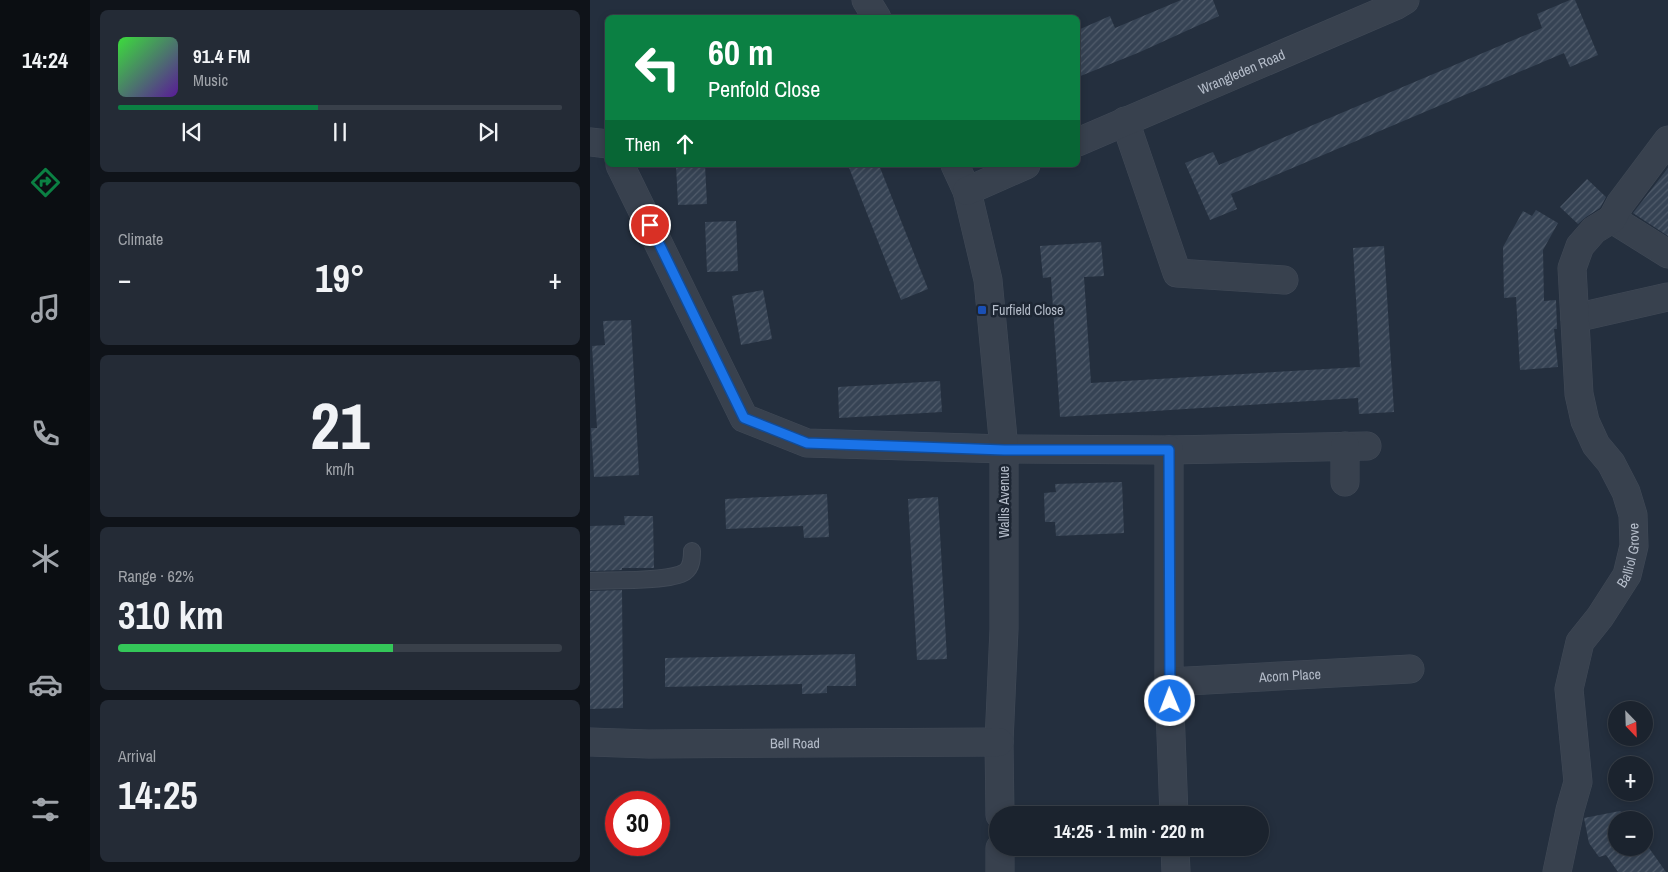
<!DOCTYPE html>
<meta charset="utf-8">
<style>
:root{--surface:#1b232e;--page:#242b36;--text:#f1f3f6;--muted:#a0a4aa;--line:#39404a;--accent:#0b8043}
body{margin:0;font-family:"Archivo Narrow",sans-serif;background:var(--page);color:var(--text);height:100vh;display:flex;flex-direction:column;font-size:19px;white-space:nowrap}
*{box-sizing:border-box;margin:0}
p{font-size:16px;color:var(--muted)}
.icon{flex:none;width:28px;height:28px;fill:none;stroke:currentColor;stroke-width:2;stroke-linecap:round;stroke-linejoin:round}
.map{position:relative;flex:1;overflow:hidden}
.drawer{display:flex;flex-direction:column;gap:10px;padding:10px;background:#0f1319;width:500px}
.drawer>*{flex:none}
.guide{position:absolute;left:15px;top:15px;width:475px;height:152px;border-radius:8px;box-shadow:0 2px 8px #0003,0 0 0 1px var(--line);background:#0b8043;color:#fff;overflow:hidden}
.needle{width:32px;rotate:157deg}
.tools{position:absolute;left:1018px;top:701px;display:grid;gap:10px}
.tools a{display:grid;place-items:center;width:45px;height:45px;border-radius:50%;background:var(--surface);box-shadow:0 2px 8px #0003,0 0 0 1px var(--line);font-size:25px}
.speed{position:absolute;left:15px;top:791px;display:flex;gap:10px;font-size:25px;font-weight:700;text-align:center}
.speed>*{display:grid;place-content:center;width:65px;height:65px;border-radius:50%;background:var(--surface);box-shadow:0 2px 8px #0003,0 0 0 1px var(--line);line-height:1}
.speed .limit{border:8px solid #d22;background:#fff;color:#111}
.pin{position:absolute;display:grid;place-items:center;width:42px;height:42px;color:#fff;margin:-21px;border:2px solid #fff;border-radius:50%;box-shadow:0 1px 5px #0007}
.me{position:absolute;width:55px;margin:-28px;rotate:359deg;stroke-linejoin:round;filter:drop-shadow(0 0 4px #0008)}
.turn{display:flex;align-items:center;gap:18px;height:105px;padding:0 20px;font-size:22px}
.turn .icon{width:65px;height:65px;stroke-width:2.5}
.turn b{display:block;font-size:35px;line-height:42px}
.then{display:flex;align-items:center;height:48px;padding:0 20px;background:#0003;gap:10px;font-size:19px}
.big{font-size:38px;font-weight:700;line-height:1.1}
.drawer .widget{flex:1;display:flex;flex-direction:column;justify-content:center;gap:8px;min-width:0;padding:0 18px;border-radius:8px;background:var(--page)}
.drawer .dial{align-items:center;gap:0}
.dial b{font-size:65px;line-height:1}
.song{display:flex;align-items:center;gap:15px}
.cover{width:60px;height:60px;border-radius:8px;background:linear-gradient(135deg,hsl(120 70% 55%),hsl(270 70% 35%))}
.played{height:5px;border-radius:2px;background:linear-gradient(90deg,var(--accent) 45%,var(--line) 45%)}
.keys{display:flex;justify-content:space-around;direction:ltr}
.heat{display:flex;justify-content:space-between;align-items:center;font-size:28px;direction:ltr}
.charge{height:8px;border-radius:4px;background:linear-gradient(90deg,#34c759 62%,var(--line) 0)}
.trip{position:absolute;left:399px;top:806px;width:280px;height:50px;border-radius:25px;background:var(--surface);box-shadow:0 2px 8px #0003,0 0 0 1px var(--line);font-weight:700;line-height:50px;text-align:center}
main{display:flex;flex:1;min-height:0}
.tab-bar{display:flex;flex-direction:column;width:90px;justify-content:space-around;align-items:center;background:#0b0e12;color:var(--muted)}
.tab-bar .icon{width:35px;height:35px}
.tab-bar .on{color:var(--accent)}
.tab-bar b{font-size:22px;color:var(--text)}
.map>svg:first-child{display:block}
.building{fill:url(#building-hatch)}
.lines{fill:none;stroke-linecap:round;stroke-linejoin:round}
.service-casing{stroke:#414a57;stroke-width:18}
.minor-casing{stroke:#414a57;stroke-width:29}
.service{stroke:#38414e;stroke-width:16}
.minor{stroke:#38414e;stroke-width:28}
.route-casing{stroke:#114b97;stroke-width:12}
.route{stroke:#1a73e8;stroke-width:9}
.transit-dot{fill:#1a4fb4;stroke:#1d2633;stroke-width:2}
.labels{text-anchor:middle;stroke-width:5;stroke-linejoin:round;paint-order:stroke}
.street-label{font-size:14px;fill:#b4bcc9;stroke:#1d2633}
.poi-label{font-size:14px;fill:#b4bcc9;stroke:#1d2633;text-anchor:start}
</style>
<main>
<nav class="tab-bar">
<b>14:24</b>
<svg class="icon on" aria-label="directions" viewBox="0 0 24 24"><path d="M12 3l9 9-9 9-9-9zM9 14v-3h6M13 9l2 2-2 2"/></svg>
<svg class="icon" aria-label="music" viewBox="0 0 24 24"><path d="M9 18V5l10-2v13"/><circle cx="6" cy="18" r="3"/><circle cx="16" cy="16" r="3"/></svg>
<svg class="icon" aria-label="phone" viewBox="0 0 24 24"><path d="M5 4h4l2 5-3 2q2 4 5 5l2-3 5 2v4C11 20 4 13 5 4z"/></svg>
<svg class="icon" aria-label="climate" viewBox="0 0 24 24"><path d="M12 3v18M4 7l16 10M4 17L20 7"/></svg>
<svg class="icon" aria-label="car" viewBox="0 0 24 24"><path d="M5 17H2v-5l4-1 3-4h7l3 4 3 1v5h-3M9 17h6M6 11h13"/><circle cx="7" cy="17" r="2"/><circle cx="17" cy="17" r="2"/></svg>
<svg class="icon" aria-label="filters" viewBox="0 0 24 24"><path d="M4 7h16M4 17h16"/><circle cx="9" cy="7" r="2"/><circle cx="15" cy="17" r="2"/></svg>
</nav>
<section class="drawer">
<div class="widget">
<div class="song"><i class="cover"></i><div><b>91.4 FM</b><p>Music</p></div></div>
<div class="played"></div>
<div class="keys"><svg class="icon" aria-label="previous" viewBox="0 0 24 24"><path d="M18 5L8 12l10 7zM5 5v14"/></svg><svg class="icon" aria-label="pause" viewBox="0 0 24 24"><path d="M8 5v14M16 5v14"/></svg><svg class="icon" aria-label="next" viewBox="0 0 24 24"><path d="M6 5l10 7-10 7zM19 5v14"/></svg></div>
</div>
<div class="widget"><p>Climate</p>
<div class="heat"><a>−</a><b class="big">19°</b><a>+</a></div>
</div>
<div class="widget dial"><b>21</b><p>km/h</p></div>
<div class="widget"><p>Range · 62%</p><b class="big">310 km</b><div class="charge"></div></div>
<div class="widget"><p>Arrival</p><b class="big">14:25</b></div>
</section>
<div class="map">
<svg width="1078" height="872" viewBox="0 0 1078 872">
<defs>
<pattern id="building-hatch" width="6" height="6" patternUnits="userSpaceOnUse" patternTransform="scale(1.25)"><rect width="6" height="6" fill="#364354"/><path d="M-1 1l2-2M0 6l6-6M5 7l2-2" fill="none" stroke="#515c6b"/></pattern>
</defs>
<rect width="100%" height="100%" fill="#242f3e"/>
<path class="building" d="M591,0H623L629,16L550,52L488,77V30L520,16L525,28Z
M980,0H985L1008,55L980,67L974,53L641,194L647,209L620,220L595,163L623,152L629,165L952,28L947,14Z
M86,165H115L117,204L88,205Z
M258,165H289L338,289L311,300Z
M1078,168V236L1043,213Z
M997,179L1016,197L1010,208L996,217L988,224L970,207Z
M946,210L968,223L953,250L954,301L966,300L967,329H964L968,367L930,370L926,297L914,298L913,247L933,211L942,216Z
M146,221L148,271L117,272L115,222Z
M511,242L514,276L494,277L501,383L770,367L763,248L794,246L804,412L769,414L768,398L470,417L461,277L453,278L450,246Z
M173,290L182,339L151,345L142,296Z
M41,320L49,475L4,477L1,428H7L2,346L15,345L13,321Z
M350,381L352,412L249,418L248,387Z
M532,482L534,533L466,536L465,522H455L454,493L466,492L465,484Z
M237,494L239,537L214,538L213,526L136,529L135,499Z
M348,497L357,659L327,660L318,499Z
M34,516H63L64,568H32V570L0,571V526L35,525Z
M32,590L33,708L0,709V591Z
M265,654L266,686H237V693L212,694V684L75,687V658Z
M1030,811L1035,814L1039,820H1026V848H1054V841L1076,872H1028L1016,855L1009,857L999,843L994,818Z"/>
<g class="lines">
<g class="service-casing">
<path id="service" d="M0,581C20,580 80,582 95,572C102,567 102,558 102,551"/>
</g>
<g class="minor-casing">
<g id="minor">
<path d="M276,0L287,18"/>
<path d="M535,121L587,273L694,280"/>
<path d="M0,142L18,144"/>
<path id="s1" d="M488,142L805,6L815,0"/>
<path d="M30,165L154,418L217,443L414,449L579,450L777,446"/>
<path d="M365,165L377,191L398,280L414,449V629L409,742L410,815"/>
<path d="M377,191L436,165"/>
<path d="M1022,219L1078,254"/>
<path d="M985,318L1078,297"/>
<path d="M579,450V682L584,815"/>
<path d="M755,482V446"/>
<path id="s2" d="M579,682L820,669"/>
<path id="s3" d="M0,742L59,744L409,742"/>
<path d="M410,848V872"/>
<path d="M585,848L586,872"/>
<path id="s4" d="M967,872L980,810L988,782L979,689L990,642L1010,617L1037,575L1044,546L1043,515L1036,492L1021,463L1006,445L995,421L989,394L982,268L990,246L1004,230L1022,219L1030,204L1078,140"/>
</g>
</g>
<use href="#service" class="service"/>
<use href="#minor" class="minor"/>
</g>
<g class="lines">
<g class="route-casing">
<path id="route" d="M60,225L154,418L217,443L414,450H579L580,701"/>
</g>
<use href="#route" class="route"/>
</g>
<rect class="transit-dot" x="387" y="305" width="10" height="10" rx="2.5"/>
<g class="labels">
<g class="street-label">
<text dy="5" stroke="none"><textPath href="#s1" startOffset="178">Wrangleden Road</textPath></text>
<text transform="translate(414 502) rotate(-90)" y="5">Wallis Avenue</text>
<text dy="5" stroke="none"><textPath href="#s4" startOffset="336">Balliol Grove</textPath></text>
<text dy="5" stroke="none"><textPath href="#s2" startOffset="121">Acorn Place</textPath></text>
<text dy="5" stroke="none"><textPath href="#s3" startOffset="205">Bell Road</textPath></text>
</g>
<g class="poi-label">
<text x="402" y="315">Furfield Close</text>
</g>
</g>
</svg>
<div class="tools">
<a><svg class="needle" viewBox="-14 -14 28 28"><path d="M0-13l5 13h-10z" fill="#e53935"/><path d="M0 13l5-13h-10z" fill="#a0a4aa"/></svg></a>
<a>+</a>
<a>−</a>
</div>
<div class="speed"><div class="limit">30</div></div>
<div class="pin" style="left:60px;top:225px;background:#d93025"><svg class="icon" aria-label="arrive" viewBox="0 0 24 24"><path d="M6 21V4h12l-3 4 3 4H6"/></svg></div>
<svg class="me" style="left:580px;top:701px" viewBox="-20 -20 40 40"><circle r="17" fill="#1a73e8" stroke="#fff" stroke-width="3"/><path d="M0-11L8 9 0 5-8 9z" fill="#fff"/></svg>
<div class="trip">14:25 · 1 min · 220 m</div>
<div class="guide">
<div class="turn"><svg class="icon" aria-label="left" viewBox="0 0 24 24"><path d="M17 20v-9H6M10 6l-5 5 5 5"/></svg><div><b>60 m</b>Penfold Close</div></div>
<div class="then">Then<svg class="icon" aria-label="ahead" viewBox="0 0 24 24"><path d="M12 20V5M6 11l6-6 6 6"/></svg></div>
</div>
</div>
</main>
